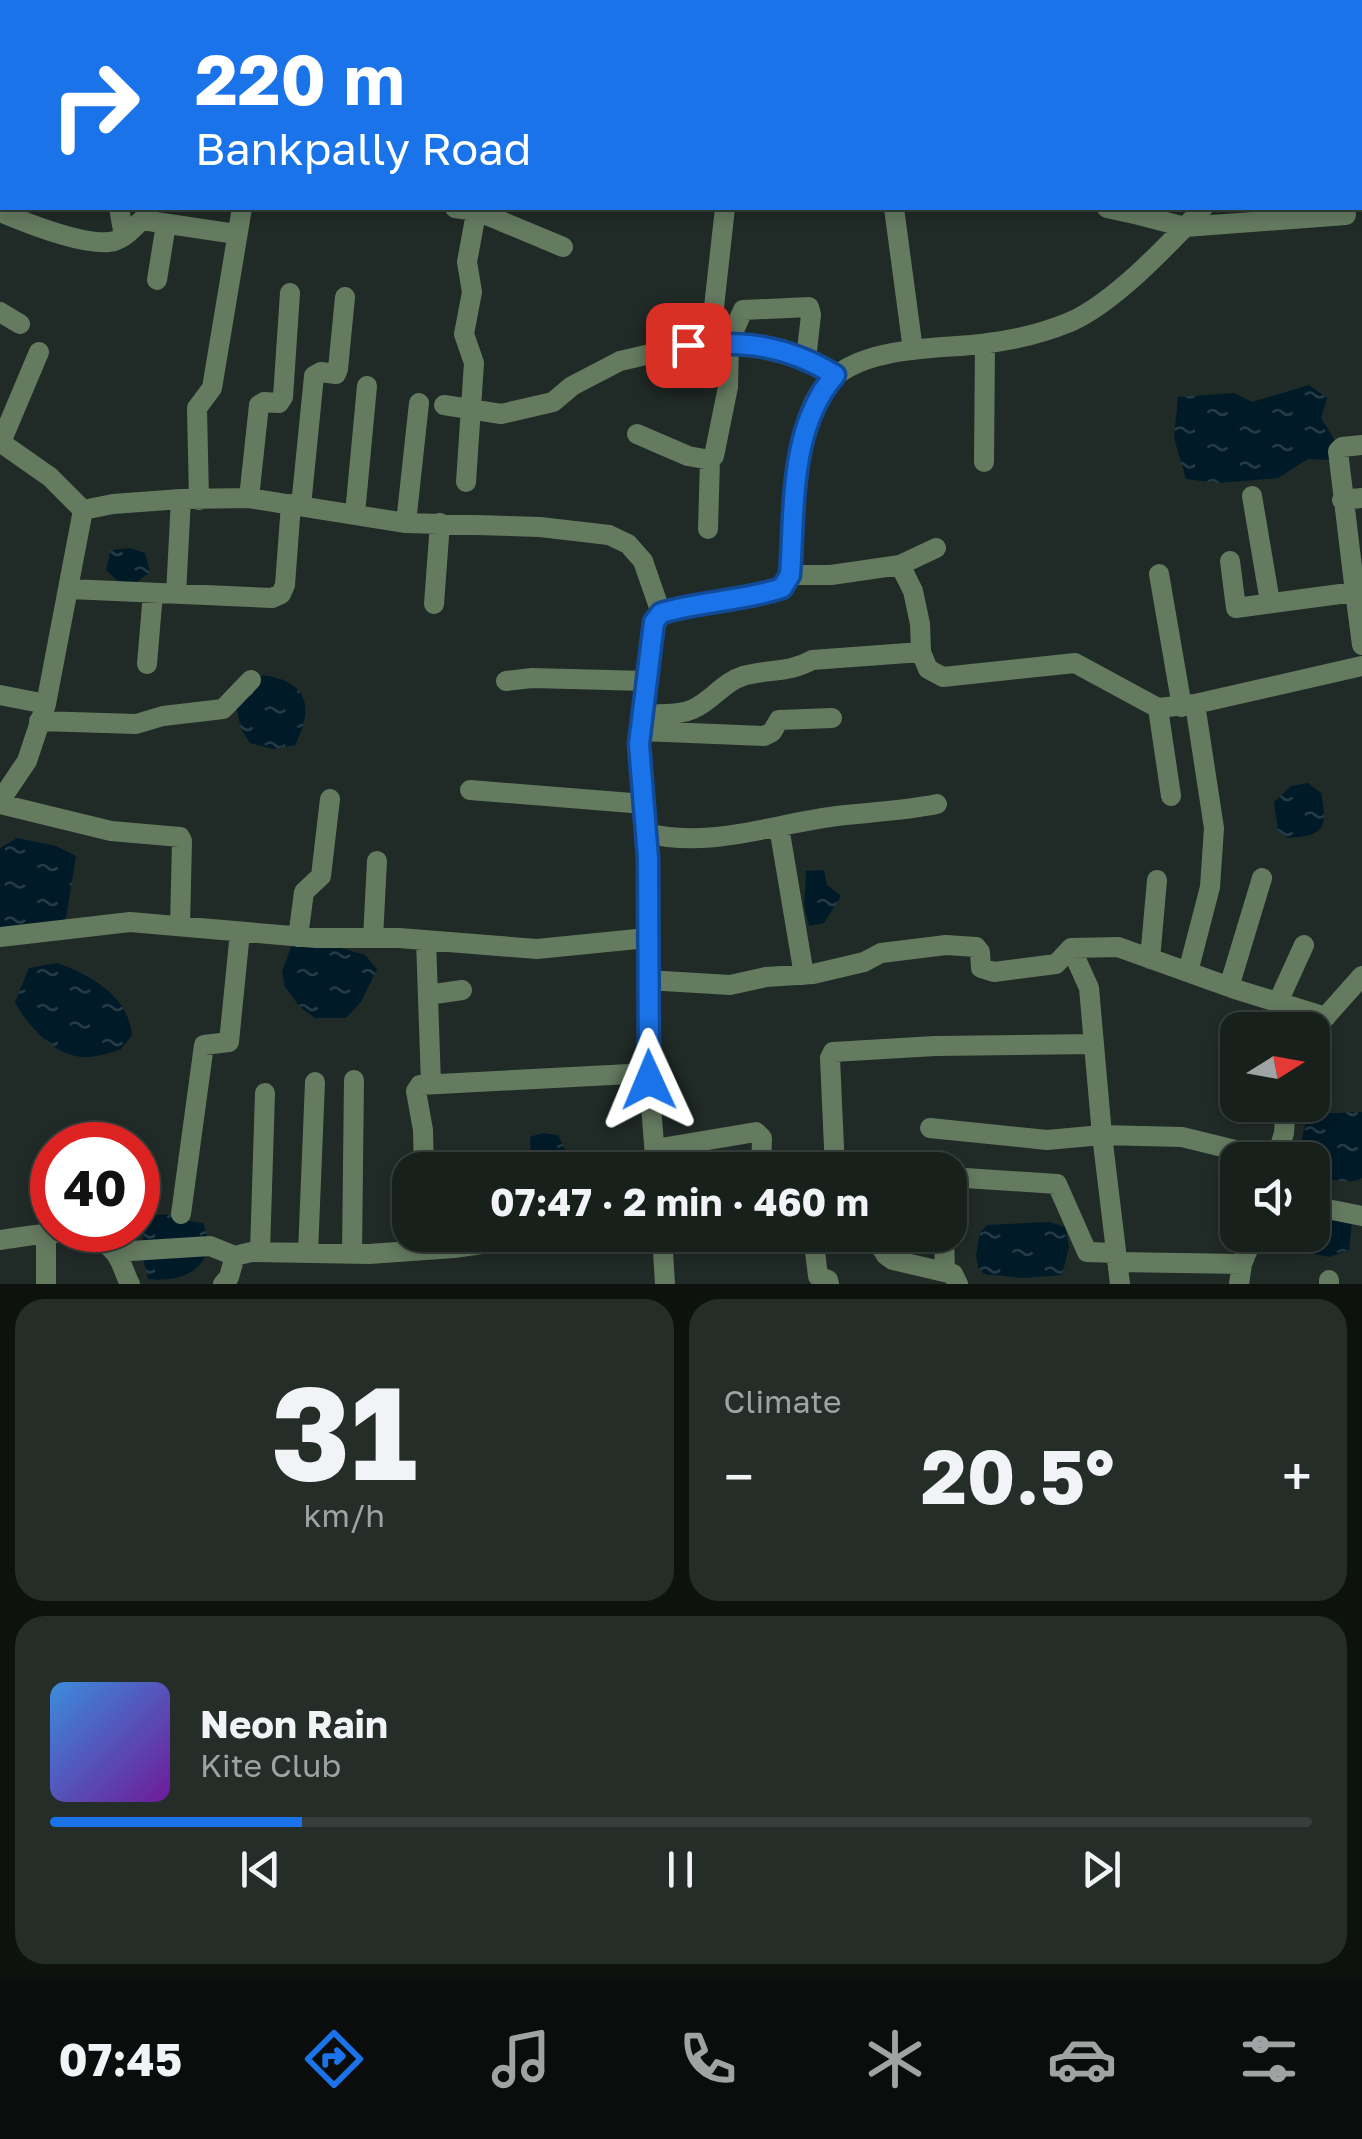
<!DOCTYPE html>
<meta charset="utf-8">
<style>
:root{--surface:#18201c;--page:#252d29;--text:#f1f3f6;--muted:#9fa3a3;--line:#363e3b;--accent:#1a73e8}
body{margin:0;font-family:"Golos Text",sans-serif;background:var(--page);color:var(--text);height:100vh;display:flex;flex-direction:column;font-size:38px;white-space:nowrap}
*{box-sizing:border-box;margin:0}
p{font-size:32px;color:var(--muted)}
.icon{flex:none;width:55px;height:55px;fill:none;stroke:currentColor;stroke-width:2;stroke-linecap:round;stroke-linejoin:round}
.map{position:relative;height:1284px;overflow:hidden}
.details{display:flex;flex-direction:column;gap:15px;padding:15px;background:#0d120f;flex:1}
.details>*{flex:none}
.top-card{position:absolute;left:0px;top:0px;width:1362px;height:210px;box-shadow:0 5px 15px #0003,0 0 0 2px var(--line);background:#1a73e8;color:#fff;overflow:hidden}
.needle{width:65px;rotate:79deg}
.fabs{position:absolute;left:1220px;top:1012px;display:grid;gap:20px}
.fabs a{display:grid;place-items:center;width:110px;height:110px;border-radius:20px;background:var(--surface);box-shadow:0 5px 15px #0003,0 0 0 2px var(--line);font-size:50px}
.speed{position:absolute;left:30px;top:1122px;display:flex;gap:20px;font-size:50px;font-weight:700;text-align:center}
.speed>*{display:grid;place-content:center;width:130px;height:130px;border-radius:50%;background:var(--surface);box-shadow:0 5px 15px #0003,0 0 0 2px var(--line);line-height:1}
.speed .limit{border:15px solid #d22;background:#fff;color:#111}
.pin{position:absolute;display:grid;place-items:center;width:85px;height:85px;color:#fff;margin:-42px;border-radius:20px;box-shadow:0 5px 15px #0006}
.me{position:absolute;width:110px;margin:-55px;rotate:359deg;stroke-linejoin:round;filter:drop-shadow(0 0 8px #0008)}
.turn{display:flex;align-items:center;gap:35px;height:210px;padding:0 30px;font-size:45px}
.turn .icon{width:130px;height:130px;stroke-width:2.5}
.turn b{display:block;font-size:70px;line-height:85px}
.big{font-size:75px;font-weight:700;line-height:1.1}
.details .widget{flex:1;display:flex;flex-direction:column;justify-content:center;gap:15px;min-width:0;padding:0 35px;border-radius:30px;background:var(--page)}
.details .dial{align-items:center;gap:0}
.dial b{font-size:130px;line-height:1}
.song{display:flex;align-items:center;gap:30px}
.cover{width:120px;height:120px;border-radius:15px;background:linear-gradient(135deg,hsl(210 70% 55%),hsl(280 70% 35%))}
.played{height:10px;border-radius:5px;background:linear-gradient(90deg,var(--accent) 20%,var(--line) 20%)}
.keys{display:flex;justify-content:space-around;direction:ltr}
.heat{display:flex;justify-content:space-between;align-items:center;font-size:55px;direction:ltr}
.details .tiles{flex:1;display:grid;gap:15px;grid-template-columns:1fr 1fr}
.widget:last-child{grid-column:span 2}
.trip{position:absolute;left:392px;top:1152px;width:575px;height:100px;border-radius:30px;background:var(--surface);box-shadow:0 5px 15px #0003,0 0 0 2px var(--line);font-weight:700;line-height:100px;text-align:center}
.dock{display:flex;height:160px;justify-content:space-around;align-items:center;background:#0a0d0b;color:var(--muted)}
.dock .icon{width:70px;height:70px}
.dock .selected{color:var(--accent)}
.dock b{font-size:45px;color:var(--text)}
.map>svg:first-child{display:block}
.water{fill:url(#water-ripples)}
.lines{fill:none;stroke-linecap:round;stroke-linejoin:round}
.minor{stroke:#647b60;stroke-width:20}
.route-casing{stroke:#114b97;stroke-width:25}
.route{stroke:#1a73e8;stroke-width:18}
</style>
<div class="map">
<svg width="1362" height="1284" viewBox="0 0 1362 1284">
<defs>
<pattern id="water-ripples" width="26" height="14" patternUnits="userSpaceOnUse" patternTransform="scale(2.5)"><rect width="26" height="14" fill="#001a27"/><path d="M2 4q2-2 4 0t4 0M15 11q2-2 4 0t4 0" fill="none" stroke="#253c46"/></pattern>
</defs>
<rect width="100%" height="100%" fill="#202a26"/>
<path class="water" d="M1309,385L1327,398L1321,418L1337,444L1331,460L1308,459L1278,478L1219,483L1186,479L1174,438L1178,397L1234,393L1252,402Z
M130,548L145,553L150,572L134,584L119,582L106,570L111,550Z
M263,675C309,682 314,707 295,745L273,749L250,743L241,729L235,701Z
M1308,783L1321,793C1328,830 1324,836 1287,838L1278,830L1274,802L1291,786Z
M17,838L56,846L76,856L66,918L57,928L0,930V848Z
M824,870L827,885L841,896L824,923L809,926L804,905L806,871Z
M327,944L365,955L377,969L361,1002L346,1018H315L300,1007L285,987L282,972L291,947Z
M57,963C90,975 128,995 132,1035L121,1049C109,1053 95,1058 82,1057C54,1055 27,1025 15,1002L29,968Z
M1362,1112V1178C1346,1186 1329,1179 1313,1173L1312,1160H1304L1300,1148L1307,1114Z
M542,1133L558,1135L568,1155L561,1170H537L531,1156L530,1137Z
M174,1214L189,1221L203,1223C220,1263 187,1284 148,1279L142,1254L144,1226L156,1215Z
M1313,1215L1352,1222L1349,1250L1329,1257L1288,1248L1289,1235H1312Z
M1050,1222L1065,1227L1069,1247L1062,1275L1024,1278L984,1274L978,1267L976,1255L980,1232L987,1225Z"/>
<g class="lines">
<path class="minor" d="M251,0V2
M623,0V2
M744,0H745
M826,0L827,2
M1086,2L1117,0
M1292,2L1293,0
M0,64H2
M1360,107H1362
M119,208L124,236
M455,208L477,211L563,247
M894,208L913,350
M1107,208L1139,215
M1140,208L1139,215L1185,227L1346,215
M0,212C26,223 82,245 109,242C123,241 133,228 142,220L236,234
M157,280L166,224
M0,312L20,324
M710,343L725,208
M444,405L501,414L553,402L572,386L620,361L689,345L735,342L782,349L835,375
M637,434L688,456L710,460L714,456L728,387L729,342L743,310L809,307L811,315L806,359
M0,442L50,477L83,510
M1,442L39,352
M984,462L985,344
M466,482L474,363L464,334L472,292L467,262L477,208
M1252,496L1270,602
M249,498L259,405L264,402L279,403L283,397L290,293
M199,500L197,408L212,388L242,208
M1342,500L1362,498
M301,506L314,376L321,372L336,374L338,369L345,297
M83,510L113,504L181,499L249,498L406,523L540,527L609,535L628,544L643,561L661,613
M355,514L367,386
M406,523L419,403
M708,529L710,460
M1230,561L1236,608L1355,592L1362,645
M900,565L936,548
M1159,574L1182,707
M790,575H831L900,565L913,591L920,624L921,652L928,669L943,677L1075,663L1158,708L1195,704L1362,666
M70,589L272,598L281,594L285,585L291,504
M1355,592L1338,451L1342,447L1362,445
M176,594L181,499
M434,604L440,523
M147,664L153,593
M506,681L532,678L646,681
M0,695L46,704
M1158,708L1171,796
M642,714C660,714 682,716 697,707C714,698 724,682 743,676C767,669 790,673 812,660L921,652
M39,721L136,724L163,716L223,709L251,680
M641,731L764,736L772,732L779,720L832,718
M470,790L644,804
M0,801L27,761L46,704L83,510
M0,804L111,831L180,837L182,841L180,927
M779,827L804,975
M646,833C710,849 773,824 837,816C871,812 903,811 937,804
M0,937L130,922L316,938H399L537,949L647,938
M298,937L304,892L321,876L330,799
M373,938L377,861
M426,940L431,1084
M1071,948L1089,988L1102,1135L1120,1284
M1150,959L1157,880
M1188,972L1210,887L1214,828L1195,704
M647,980L730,985L766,977L813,974L864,962L881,953L946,945L976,947L980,952L981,968L994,972L1056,964L1071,948L1118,947L1238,990L1326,1017
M1229,987L1262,878
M428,995L462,990
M1278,1002L1304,945
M1312,1032L1362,976
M930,1128L1047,1140L1102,1135L1182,1137L1276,1160L1284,1133L1286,1105
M655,1149L756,1132L762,1138L761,1170
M424,1170L423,1130L416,1091L420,1085L649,1073
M656,1170L649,1080L648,859L639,744L654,622L661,613C701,601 743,601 782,588L790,575C793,526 792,435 818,395C850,345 929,350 981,344C1010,341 1043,333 1070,322C1115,302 1169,244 1203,208
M835,1170L830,1058L833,1052L935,1046L1093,1044
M950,1177L1057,1184L1087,1252L1116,1253
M1312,1206L1362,1216
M181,1214L204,1045L229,1042L240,932
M46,1235V1284
M662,1235L665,1284
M813,1235L818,1276L828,1280L829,1284
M873,1235L886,1255L893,1260L953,1274L958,1284
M944,1235L945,1272
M0,1240C34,1236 91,1220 116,1254C122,1262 125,1275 130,1284
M115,1252L210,1246L235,1256
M260,1252L265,1093
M308,1253L315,1082
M352,1253L354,1080
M1117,1262L1242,1264
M1329,1280V1284
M223,1284L229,1277L235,1256L251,1252L369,1254L454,1248L543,1235
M1239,1284L1242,1264L1254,1235"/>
</g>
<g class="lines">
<g class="route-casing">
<path id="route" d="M649,1080L648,858L639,744L654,622L661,613C701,601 743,601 782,588L790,575C795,507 789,428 835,375C786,345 745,341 688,345"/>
</g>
<use href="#route" class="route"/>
</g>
</svg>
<div class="fabs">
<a><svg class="needle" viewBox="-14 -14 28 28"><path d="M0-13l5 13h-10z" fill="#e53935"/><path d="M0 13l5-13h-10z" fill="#9fa3a3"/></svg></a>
<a><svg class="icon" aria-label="sound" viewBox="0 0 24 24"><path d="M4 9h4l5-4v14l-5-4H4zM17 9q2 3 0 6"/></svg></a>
</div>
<div class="speed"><div class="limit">40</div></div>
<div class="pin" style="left:688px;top:345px;background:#d93025"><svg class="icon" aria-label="arrive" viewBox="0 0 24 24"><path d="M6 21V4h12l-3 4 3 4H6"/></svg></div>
<svg class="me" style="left:649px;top:1080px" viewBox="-20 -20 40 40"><path d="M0-17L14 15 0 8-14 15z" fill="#1a73e8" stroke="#fff" stroke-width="4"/></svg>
<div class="trip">07:47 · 2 min · 460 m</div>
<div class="top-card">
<div class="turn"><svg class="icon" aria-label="right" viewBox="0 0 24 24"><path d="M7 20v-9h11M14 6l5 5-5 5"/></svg><div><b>220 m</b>Bankpally Road</div></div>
</div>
</div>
<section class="details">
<div class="tiles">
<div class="widget dial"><b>31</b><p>km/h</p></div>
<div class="widget"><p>Climate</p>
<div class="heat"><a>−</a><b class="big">20.5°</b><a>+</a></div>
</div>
<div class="widget">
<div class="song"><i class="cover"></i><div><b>Neon Rain</b><p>Kite Club</p></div></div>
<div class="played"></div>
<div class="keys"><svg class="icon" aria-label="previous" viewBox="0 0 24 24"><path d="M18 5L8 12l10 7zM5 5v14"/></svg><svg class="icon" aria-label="pause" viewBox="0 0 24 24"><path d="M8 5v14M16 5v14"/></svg><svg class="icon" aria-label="next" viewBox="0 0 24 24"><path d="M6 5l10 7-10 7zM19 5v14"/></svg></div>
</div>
</div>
</section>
<nav class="dock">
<b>07:45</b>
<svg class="icon selected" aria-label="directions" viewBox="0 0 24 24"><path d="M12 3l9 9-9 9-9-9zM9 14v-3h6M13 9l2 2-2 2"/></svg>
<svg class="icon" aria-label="music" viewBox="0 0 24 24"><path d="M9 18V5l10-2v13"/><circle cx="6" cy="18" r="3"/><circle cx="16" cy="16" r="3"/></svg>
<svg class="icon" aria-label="phone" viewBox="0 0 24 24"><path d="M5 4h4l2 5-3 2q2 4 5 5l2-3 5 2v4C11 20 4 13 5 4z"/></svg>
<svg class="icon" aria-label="climate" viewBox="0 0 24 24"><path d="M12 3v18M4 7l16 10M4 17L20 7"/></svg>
<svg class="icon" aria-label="car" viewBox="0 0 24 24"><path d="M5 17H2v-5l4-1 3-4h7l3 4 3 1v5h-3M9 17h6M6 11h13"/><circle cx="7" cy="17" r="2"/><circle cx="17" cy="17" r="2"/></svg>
<svg class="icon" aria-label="filters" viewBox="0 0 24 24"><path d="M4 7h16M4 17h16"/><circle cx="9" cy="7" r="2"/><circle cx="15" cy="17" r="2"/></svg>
</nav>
